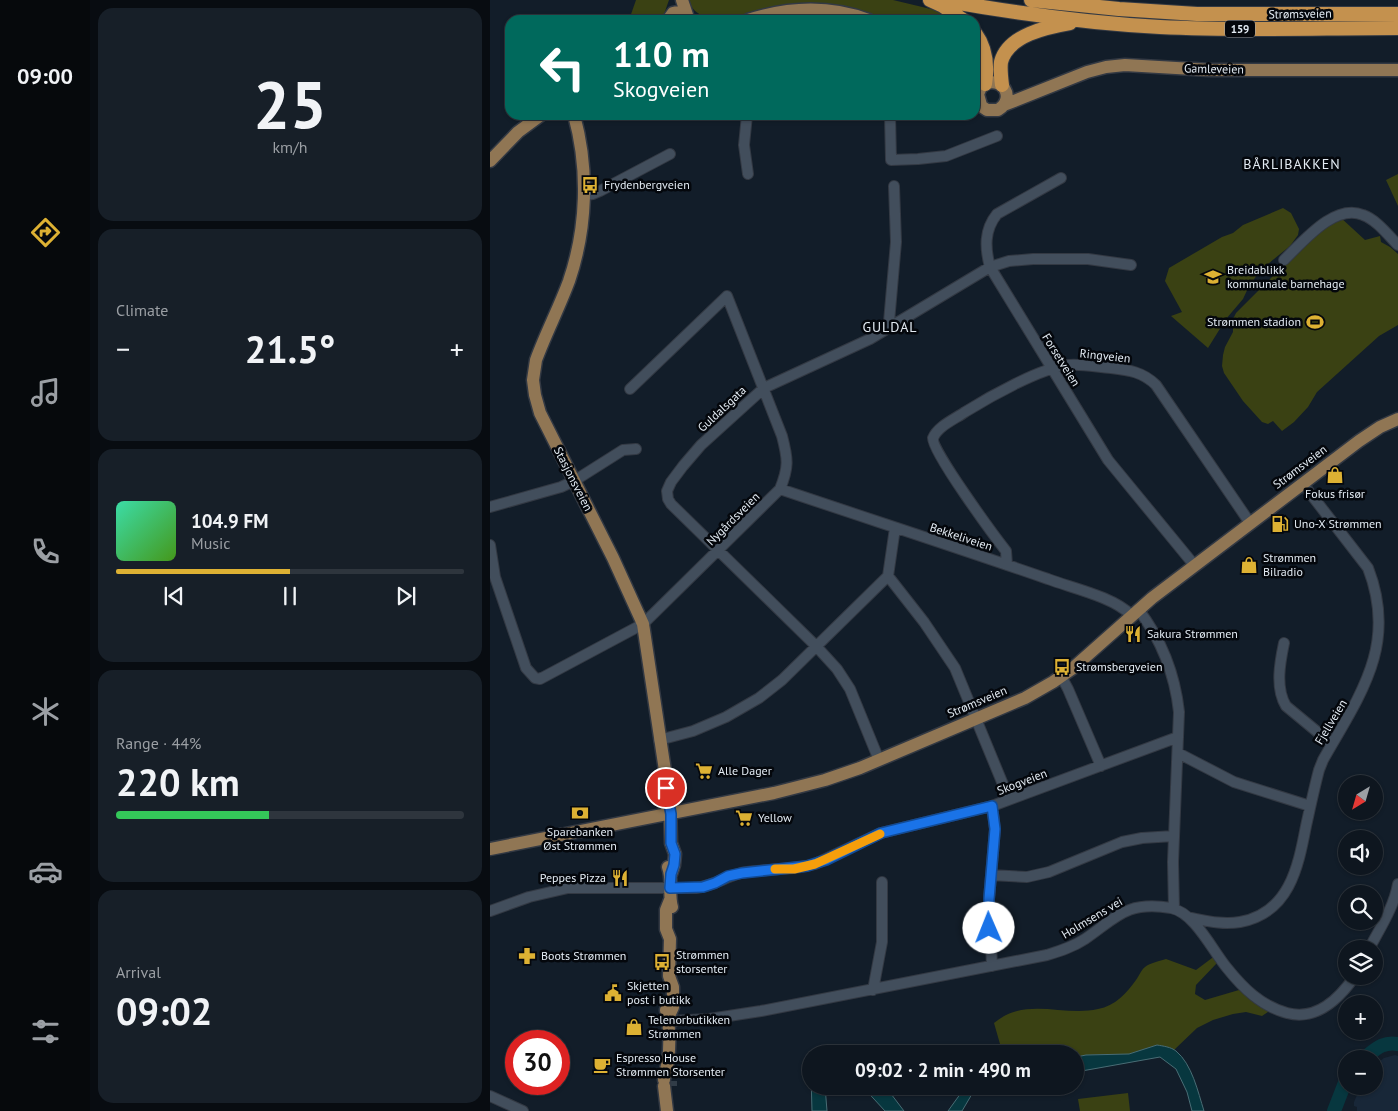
<!DOCTYPE html>
<meta charset="utf-8">
<style>
:root{--surface:#0e161f;--page:#171f28;--text:#f1f3f6;--muted:#9b9fa4;--line:#2e353d;--accent:#ddb133}
body{margin:0;font-family:"PT Sans",sans-serif;background:var(--page);color:var(--text);height:100vh;display:flex;flex-direction:column;font-size:19px;white-space:nowrap}
*{box-sizing:border-box;margin:0}
p{font-size:16px;color:var(--muted)}
.icon{flex:none;width:28px;height:28px;fill:none;stroke:currentColor;stroke-width:2;stroke-linecap:round;stroke-linejoin:round}
.map{position:relative;flex:1;overflow:hidden}
.drawer{display:flex;flex-direction:column;gap:8px;padding:8px;background:#080c11;width:400px}
.drawer>*{flex:none}
.hud{position:absolute;left:15px;top:15px;width:475px;height:105px;border-radius:15px;box-shadow:0 1px 4px #0004,0 0 0 1px var(--line);background:#00695c;color:#fff;overflow:hidden}
.needle{width:32px;rotate:217deg}
.controls{position:absolute;left:848px;top:775px;display:grid;gap:10px}
.controls a{display:grid;place-items:center;width:45px;height:45px;border-radius:50%;background:var(--surface);box-shadow:0 1px 4px #0004,0 0 0 1px var(--line);font-size:25px}
.speed{position:absolute;left:15px;top:1030px;display:flex;gap:10px;font-size:25px;font-weight:700;text-align:center}
.speed>*{display:grid;place-content:center;width:65px;height:65px;border-radius:50%;background:var(--surface);box-shadow:0 1px 4px #0004,0 0 0 1px var(--line);line-height:1}
.speed .limit{border:8px solid #d22;background:#fff;color:#111}
.pin{position:absolute;display:grid;place-items:center;width:42px;height:42px;color:#fff;margin:-21px;border:2px solid #fff;border-radius:50%;box-shadow:0 1px 5px #0007}
.me{position:absolute;width:55px;margin:-28px;rotate:359deg;stroke-linejoin:round;filter:drop-shadow(0 0 4px #0008)}
.turn{display:flex;align-items:center;gap:18px;height:105px;padding:0 25px;font-size:22px}
.turn .icon{width:65px;height:65px;stroke-width:2.5}
.turn b{display:block;font-size:35px;line-height:42px}
.big{font-size:38px;font-weight:600;line-height:1.1}
.drawer .card{flex:1;display:flex;flex-direction:column;justify-content:center;gap:8px;min-width:0;padding:0 18px;border-radius:15px;background:var(--page)}
.drawer .dial{align-items:center;gap:0}
.dial b{font-size:65px;line-height:1}
.song{display:flex;align-items:center;gap:15px}
.cover{width:60px;height:60px;border-radius:8px;background:linear-gradient(135deg,hsl(160 70% 55%),hsl(100 70% 35%))}
.played{height:5px;border-radius:2px;background:linear-gradient(90deg,var(--accent) 50%,var(--line) 50%)}
.keys{display:flex;justify-content:space-around;direction:ltr}
.heat{display:flex;justify-content:space-between;align-items:center;font-size:28px;direction:ltr}
.charge{height:8px;border-radius:4px;background:linear-gradient(90deg,#34c759 44%,var(--line) 0)}
.trip{position:absolute;left:312px;top:1045px;width:282px;height:50px;border-radius:25px;background:var(--surface);box-shadow:0 1px 4px #0004,0 0 0 1px var(--line);font-weight:600;line-height:50px;text-align:center}
main{display:flex;flex:1;min-height:0}
.menu{display:flex;flex-direction:column;width:90px;justify-content:space-around;align-items:center;background:#06090c;color:var(--muted)}
.menu .icon{width:35px;height:35px}
.menu .current{color:var(--accent)}
.menu b{font-size:22px;color:var(--text)}
.map>svg:first-child{display:block}
.built{fill:#182738}
.green{fill:#3a4113}
.water{fill:#07373f;stroke:#496d75}
.lines{fill:none;stroke-linecap:round;stroke-linejoin:round}
.stream{stroke:#496d75;stroke-width:2.5}
.river{stroke:#07373f;stroke-width:14}
.major-tunnel{stroke:#313c47;stroke-width:12;stroke-dasharray:12 6;stroke-linecap:butt}
.minor-casing{stroke:#333943;stroke-width:12}
.major-casing{stroke:#333943;stroke-width:15}
.highway-casing{stroke:#333943;stroke-width:16}
.minor{stroke:#424e5c;stroke-width:10}
.major{stroke:#907654;stroke-width:12}
.highway{stroke:#c4914e;stroke-width:14}
.route-casing{stroke:#114b97;stroke-width:12}
.route{stroke:#1a73e8;stroke-width:9}
.slow{stroke:#f59e0b;stroke-width:9}
.labels{text-anchor:middle;stroke-width:5;stroke-linejoin:round;paint-order:stroke}
.shield{fill:#04070c;stroke:#a0a7ae;stroke-width:1}
.shield-label{font-size:11px;font-weight:bold;fill:#e3ebf3}
.street-label{font-size:12px;fill:#e3ebf3;stroke:#04070c}
.poi-label{font-size:12px;fill:#e3ebf3;stroke:#04070c;text-anchor:start}
.neighbourhood-label{font-size:14px;letter-spacing:1px;fill:#e3ebf3;stroke:#04070c}
</style>
<main>
<nav class="menu">
<b>09:00</b>
<svg class="icon current" aria-label="directions" viewBox="0 0 24 24"><path d="M12 3l9 9-9 9-9-9zM9 14v-3h6M13 9l2 2-2 2"/></svg>
<svg class="icon" aria-label="music" viewBox="0 0 24 24"><path d="M9 18V5l10-2v13"/><circle cx="6" cy="18" r="3"/><circle cx="16" cy="16" r="3"/></svg>
<svg class="icon" aria-label="phone" viewBox="0 0 24 24"><path d="M5 4h4l2 5-3 2q2 4 5 5l2-3 5 2v4C11 20 4 13 5 4z"/></svg>
<svg class="icon" aria-label="climate" viewBox="0 0 24 24"><path d="M12 3v18M4 7l16 10M4 17L20 7"/></svg>
<svg class="icon" aria-label="car" viewBox="0 0 24 24"><path d="M5 17H2v-5l4-1 3-4h7l3 4 3 1v5h-3M9 17h6M6 11h13"/><circle cx="7" cy="17" r="2"/><circle cx="17" cy="17" r="2"/></svg>
<svg class="icon" aria-label="filters" viewBox="0 0 24 24"><path d="M4 7h16M4 17h16"/><circle cx="9" cy="7" r="2"/><circle cx="15" cy="17" r="2"/></svg>
</nav>
<section class="drawer">
<div class="card dial"><b>25</b><p>km/h</p></div>
<div class="card"><p>Climate</p>
<div class="heat"><a>−</a><b class="big">21.5°</b><a>+</a></div>
</div>
<div class="card">
<div class="song"><i class="cover"></i><div><b>104.9 FM</b><p>Music</p></div></div>
<div class="played"></div>
<div class="keys"><svg class="icon" aria-label="previous" viewBox="0 0 24 24"><path d="M18 5L8 12l10 7zM5 5v14"/></svg><svg class="icon" aria-label="pause" viewBox="0 0 24 24"><path d="M8 5v14M16 5v14"/></svg><svg class="icon" aria-label="next" viewBox="0 0 24 24"><path d="M6 5l10 7-10 7zM19 5v14"/></svg></div>
</div>
<div class="card"><p>Range · 44%</p><b class="big">220 km</b><div class="charge"></div></div>
<div class="card"><p>Arrival</p><b class="big">09:02</b></div>
</section>
<div class="map">
<svg width="908" height="1111" viewBox="0 0 908 1111">
<rect width="100%" height="100%" fill="#121d29"/>
<path class="built" d="M905,1055L908,1056V1111H867V1107L864,1106V1102L871,1086H884V1066L894,1058Z"/>
<path class="green" d="M146,0H179L172,20H139Z
M198,0H403L449,11L468,20C450,20 432,20 414,20C407,20 398,21 391,20C381,17 370,11 359,8C341,4 320,2 302,4C273,7 213,38 198,0Z
M908,174V206L896,180Z
M793,208L801,213L809,229L808,235L800,246L773,268L760,284L753,299L736,319L718,348L681,316L692,312L675,281L679,268L732,237L743,233L753,225Z
M850,217L875,240L890,236L891,242L900,247L908,254V325L889,336L827,392L818,407L804,422L792,431L783,421L778,424L772,422L753,401L734,373L732,366L733,355L735,347L743,332V319L746,313L831,228Z
M726,955L727,963L706,985L705,994L715,1000L749,990L787,1006L772,1016L756,1012L743,1014L723,1020L707,1028L684,1050L667,1045L639,1054L596,1055L586,1057V1054H510V1044L504,1023C536,996 573,1017 608,1009C625,1006 637,993 646,980C649,976 651,970 655,967C660,963 670,961 676,959L706,970Z
M638,1093L640,1111H590L588,1099Z"/>
<path class="water" d="M667,1045C673,1046 681,1047 686,1051C702,1064 708,1092 714,1111H702L697,1092L686,1069L670,1057L586,1072V1057L596,1055L639,1054Z
M321,1073V1086H335L337,1111H322L321,1075Z
M372,1086H395L414,1111H395Z
M476,1086H515L482,1094L472,1111H458Z"/>
<g class="lines">
<path class="stream" d="M906,1044L908,1041"/>
<path class="river" d="M873,1059C885,1050 892,1041 908,1044
M844,1111L856,1080"/>
<path class="major-tunnel" d="M181,1081V1086"/>
<g class="minor-casing">
<path id="minor" d="M257,115L254,145L258,174
M400,115L401,160L428,159L456,156L507,136
M571,178L507,214C494,230 495,248 500,267L618,460L705,566
M95,195L103,194L110,191L180,154
M794,260C813,242 844,203 873,215C887,220 898,235 908,245
M401,327L399,322L406,242L404,186
M290,489C379,519 469,548 558,579C582,588 624,597 641,615
M0,507L71,487L84,481L133,450L146,449
M0,545L5,577L36,668L45,678L50,679L153,624L290,489C299,467 298,459 292,436L237,296L140,389
M517,565L516,551C505,537 441,450 443,438C448,426 465,419 475,412C499,397 552,367 579,365C593,364 607,367 621,368C639,370 653,372 666,385L760,523
M398,576L434,622L465,668L519,799
M648,609C671,639 685,675 689,712L683,862L684,909
M794,643C790,662 785,688 796,706L842,744
M571,676L578,689L611,766
M169,740L203,731L236,717L269,698L292,680L398,576L405,528
M688,753L744,782L820,806
M389,760L360,689L347,669L326,646L181,504L178,499L177,491L181,482L193,466L211,445L274,388L380,339L500,267L519,261L543,259H598L641,265
M501,875L537,877L559,872L632,842L652,838L684,836
M0,911L39,897L78,888H206C223,886 235,877 251,873C272,869 295,870 317,866L325,864L391,833L502,806L688,737
M701,918C717,921 733,925 750,922C799,913 808,868 816,826C820,808 824,789 829,770L833,760C870,695 908,645 878,568L813,484
M879,949C890,928 904,907 908,884
M502,966L499,899L505,829L502,806
M383,990L392,942V882
M178,1021L219,1019L271,1011L557,955C570,951 583,947 595,939C628,916 637,901 681,908C705,913 722,950 737,968C753,988 771,1006 797,1013C827,1021 849,999 865,976
M0,1096L33,1111"/>
</g>
<g class="major-casing">
<path id="major" d="M192,0L197,15
M178,20L183,13C190,11 196,13 199,20
M258,20C298,7 339,5 379,20
M485,102L497,110H508C527,98 512,74 492,85L488,94L491,105
M514,105L597,72L616,67L635,65L720,70H908
M84,115C99,169 97,228 79,281C69,308 56,333 46,360L43,380L45,395L50,413L123,558L153,624L180,804L181,843L185,854L184,865L181,874
M0,161L28,132L51,115
M0,849L284,793L335,780L370,768L535,698L563,682L583,668L662,598L869,441L890,427L908,419
M178,867C183,880 178,894 182,907
M178,1018L183,1007V987L179,976L180,939L176,929V910L180,900
M174,1080C174,1073 177,1068 178,1061C180,1046 180,1025 176,1010
M174,1086L177,1111"/>
</g>
<g class="highway-casing">
<path id="highway" d="M440,0L453,6L473,20
M452,0C524,13 596,23 670,27C749,31 829,28 908,28
M541,0L629,9L707,14H908
M485,33C496,48 498,65 495,84
M512,85C511,77 510,69 511,62C518,35 557,27 580,23"/>
</g>
<use href="#minor" class="minor"/>
<use href="#major" class="major"/>
<use href="#highway" class="highway"/>
</g>
<g class="lines">
<g class="route-casing">
<path id="route" d="M176,788L181,814V843L185,854L184,865L181,874L180,888L213,887L225,883L238,876L252,873L317,866L336,860L391,833L502,806L505,829L499,899V928"/>
</g>
<use href="#route" class="route"/>
<path class="slow" d="M285,869H304L325,864L390,834"/>
</g>
<defs>
<g id="bus-bare" transform="scale(1.35)"><path d="M-5-6H5V4H4V6H2V4H-2V6H-4V4H-5ZM-3.5-4V0h7V-4ZM-3.5 1.2v1.5H-2V1.2ZM2 1.2v1.5H3.5V1.2Z" fill="#ddb133" stroke="#04070c" stroke-width="2.5" paint-order="stroke"/></g>
<g id="school-bare" transform="scale(1.35)"><path d="M0-5L7-2L0 1L-7-2ZM-4 1L0 2.5L4 1V4Q0 6-4 4Z" fill="#ddb133" stroke="#04070c" stroke-width="2.5" paint-order="stroke"/></g>
<g id="stadium-bare" transform="scale(1.35)"><path d="M0-5a6.5 5 0 1 0 0 10a6.5 5 0 1 0 0-10ZM-3.5-1.8h7v3.6h-7Z" fill="#ddb133" stroke="#04070c" stroke-width="2.5" paint-order="stroke"/></g>
<g id="shop-bare" transform="scale(1.35)"><path d="M-5-2.5h2.3a2.7 3.5 0 0 1 5.4 0H5L5.5 6h-11ZM-1.5-2.5h3a1.5 2.3 0 0 0-3 0Z" fill="#ddb133" stroke="#04070c" stroke-width="2.5" paint-order="stroke"/></g>
<g id="fuel-bare" transform="scale(1.35)"><path d="M-5.5-6h7V0h2V4h1.3V-2.5L3-4.5l.8-.8L6-3V5H2.5V1h-1V6h-7ZM-4.2-4.7v3.2H.2V-4.7Z" fill="#ddb133" stroke="#04070c" stroke-width="2.5" paint-order="stroke"/></g>
<g id="restaurant-bare" transform="scale(1.35)"><path d="M-5-6h1v4h1v-4h1v4h1v-4h1v5L-1.5 .5V6h-2V.5L-5-1ZM5-6V6H3V1.5H1.5Q1.5-4 5-6Z" fill="#ddb133" stroke="#04070c" stroke-width="2.5" paint-order="stroke"/></g>
<g id="supermarket-bare" transform="scale(1.35)"><path d="M-6-5.5h2.5l.6 2H6L4.5 2H-2.5L-4.4-4H-6ZM-1.5 3.2a1.3 1.3 0 1 0 .1 0ZM3 3.2a1.3 1.3 0 1 0 .1 0Z" fill="#ddb133" stroke="#04070c" stroke-width="2.5" paint-order="stroke"/></g>
<g id="bank-bare" transform="scale(1.35)"><path d="M-6-4H6V4H-6ZM0-2.3a2.3 2.3 0 1 0 0 4.6a2.3 2.3 0 1 0 0-4.6Z" fill="#ddb133" stroke="#04070c" stroke-width="2.5" paint-order="stroke"/></g>
<g id="pharmacy-bare" transform="scale(1.35)"><path d="M-2-6h4v4h4v4h-4v4h-4v-4h-4v-4h4Z" fill="#ddb133" stroke="#04070c" stroke-width="2.5" paint-order="stroke"/></g>
<g id="civic-bare" transform="scale(1.35)"><path d="M-.6-6.5H3V-4.5H.6V-3L4-1V1h2V6H-6V1h2V-1L-.6-3ZM-1.2 2.5V6h2.4V2.5Z" fill="#ddb133" stroke="#04070c" stroke-width="2.5" paint-order="stroke"/></g>
<g id="cafe-bare" transform="scale(1.35)"><path d="M-5.5-4.5H6V0H3Q3 3.5 0 3.5H-2.5Q-5.5 3.5-5.5 0ZM3-3.2v2h1.7v-2ZM-6 4.5H4V6H-6Z" fill="#ddb133" stroke="#04070c" stroke-width="2.5" paint-order="stroke"/></g>
</defs>
<g fill-rule="evenodd">
<use href="#bus-bare" x="100" y="185"/>
<use href="#school-bare" x="723" y="277"/>
<use href="#stadium-bare" x="825" y="322"/>
<use href="#shop-bare" x="845" y="475"/>
<use href="#fuel-bare" x="790" y="524"/>
<use href="#shop-bare" x="759" y="565"/>
<use href="#restaurant-bare" x="643" y="634"/>
<use href="#bus-bare" x="572" y="667"/>
<use href="#supermarket-bare" x="214" y="771"/>
<use href="#bank-bare" x="90" y="813"/>
<use href="#supermarket-bare" x="254" y="818"/>
<use href="#restaurant-bare" x="130" y="878"/>
<use href="#pharmacy-bare" x="37" y="956"/>
<use href="#bus-bare" x="172" y="962"/>
<use href="#civic-bare" x="123" y="993"/>
<use href="#shop-bare" x="144" y="1027"/>
<use href="#cafe-bare" x="112" y="1065"/>
</g>
<g class="labels">
<rect class="shield" x="735" y="20.5" width="30" height="17" rx="4"/>
<g class="shield-label">
<text x="750" y="33">159</text>
</g>
<g class="street-label">
<text transform="translate(810 14) rotate(-1)" y="4">Strømsveien</text>
<text transform="translate(724 69) rotate(1)" y="4">Gamleveien</text>
<text transform="translate(615 356) rotate(6)" y="4">Ringveien</text>
<text transform="translate(571 360) rotate(58)" y="4">Forsetveien</text>
<text transform="translate(232 409) rotate(-43)" y="4">Guldalsgata</text>
<text transform="translate(810 467) rotate(-37)" y="4">Strømsveien</text>
<text transform="translate(83 479) rotate(63)" y="4">Stasjonsveien</text>
<text transform="translate(243 519) rotate(-45)" y="4">Nygårdsveien</text>
<text transform="translate(471 537) rotate(18)" y="4">Bekkeliveien</text>
<text transform="translate(487 702) rotate(-23)" y="4">Strømsveien</text>
<text transform="translate(841 722) rotate(-59)" y="4">Fjellveien</text>
<text transform="translate(532 782) rotate(-21)" y="4">Skogveien</text>
<text transform="translate(602 918) rotate(-31)" y="4">Holmsens vei</text>
</g>
<g class="poi-label">
<text x="114" y="189">Frydenbergveien</text>
<text x="737" y="274">Breidablikk<tspan x="737" dy="14">kommunale barnehage</tspan></text>
<text x="811" y="326" text-anchor="end">Strømmen stadion</text>
<text x="845" y="498" text-anchor="middle">Fokus frisør</text>
<text x="804" y="528">Uno-X Strømmen</text>
<text x="773" y="562">Strømmen<tspan x="773" dy="14">Bilradio</tspan></text>
<text x="657" y="638">Sakura Strømmen</text>
<text x="586" y="671">Strømsbergveien</text>
<text x="228" y="775">Alle Dager</text>
<text x="268" y="822">Yellow</text>
<text x="90" y="836" text-anchor="middle">Sparebanken<tspan x="90" dy="14">Øst Strømmen</tspan></text>
<text x="116" y="882" text-anchor="end">Peppes Pizza</text>
<text x="186" y="959">Strømmen<tspan x="186" dy="14">storsenter</tspan></text>
<text x="51" y="960">Boots Strømmen</text>
<text x="137" y="990">Skjetten<tspan x="137" dy="14">post i butikk</tspan></text>
<text x="158" y="1024">Telenorbutikken<tspan x="158" dy="14">Strømmen</tspan></text>
<text x="126" y="1062">Espresso House<tspan x="126" dy="14">Strømmen Storsenter</tspan></text>
</g>
<g class="neighbourhood-label">
<text x="802" y="169">BÅRLIBAKKEN</text>
<text x="400" y="332">GULDAL</text>
</g>
</g>
</svg>
<div class="controls">
<a><svg class="needle" viewBox="-14 -14 28 28"><path d="M0-13l5 13h-10z" fill="#e53935"/><path d="M0 13l5-13h-10z" fill="#9b9fa4"/></svg></a>
<a><svg class="icon" aria-label="sound" viewBox="0 0 24 24"><path d="M4 9h4l5-4v14l-5-4H4zM17 9q2 3 0 6"/></svg></a>
<a><svg class="icon" aria-label="search" viewBox="0 0 24 24"><circle cx="10" cy="10" r="6"/><path d="M15 15l6 6"/></svg></a>
<a><svg class="icon" aria-label="layers" viewBox="0 0 24 24"><path d="M12 4l9 5-9 5-9-5zM3 14l9 5 9-5"/></svg></a>
<a>+</a>
<a>−</a>
</div>
<div class="speed"><div class="limit">30</div></div>
<div class="pin" style="left:176px;top:788px;background:#d93025"><svg class="icon" aria-label="arrive" viewBox="0 0 24 24"><path d="M6 21V4h12l-3 4 3 4H6"/></svg></div>
<svg class="me" style="left:499px;top:928px" viewBox="-20 -20 40 40"><circle r="19" fill="#fff"/><path d="M0-13L10 11 0 6-10 11z" fill="#1a73e8"/></svg>
<div class="trip">09:02 · 2 min · 490 m</div>
<div class="hud">
<div class="turn"><svg class="icon" aria-label="left" viewBox="0 0 24 24"><path d="M17 20v-9H6M10 6l-5 5 5 5"/></svg><div><b>110 m</b>Skogveien</div></div>
</div>
</div>
</main>
